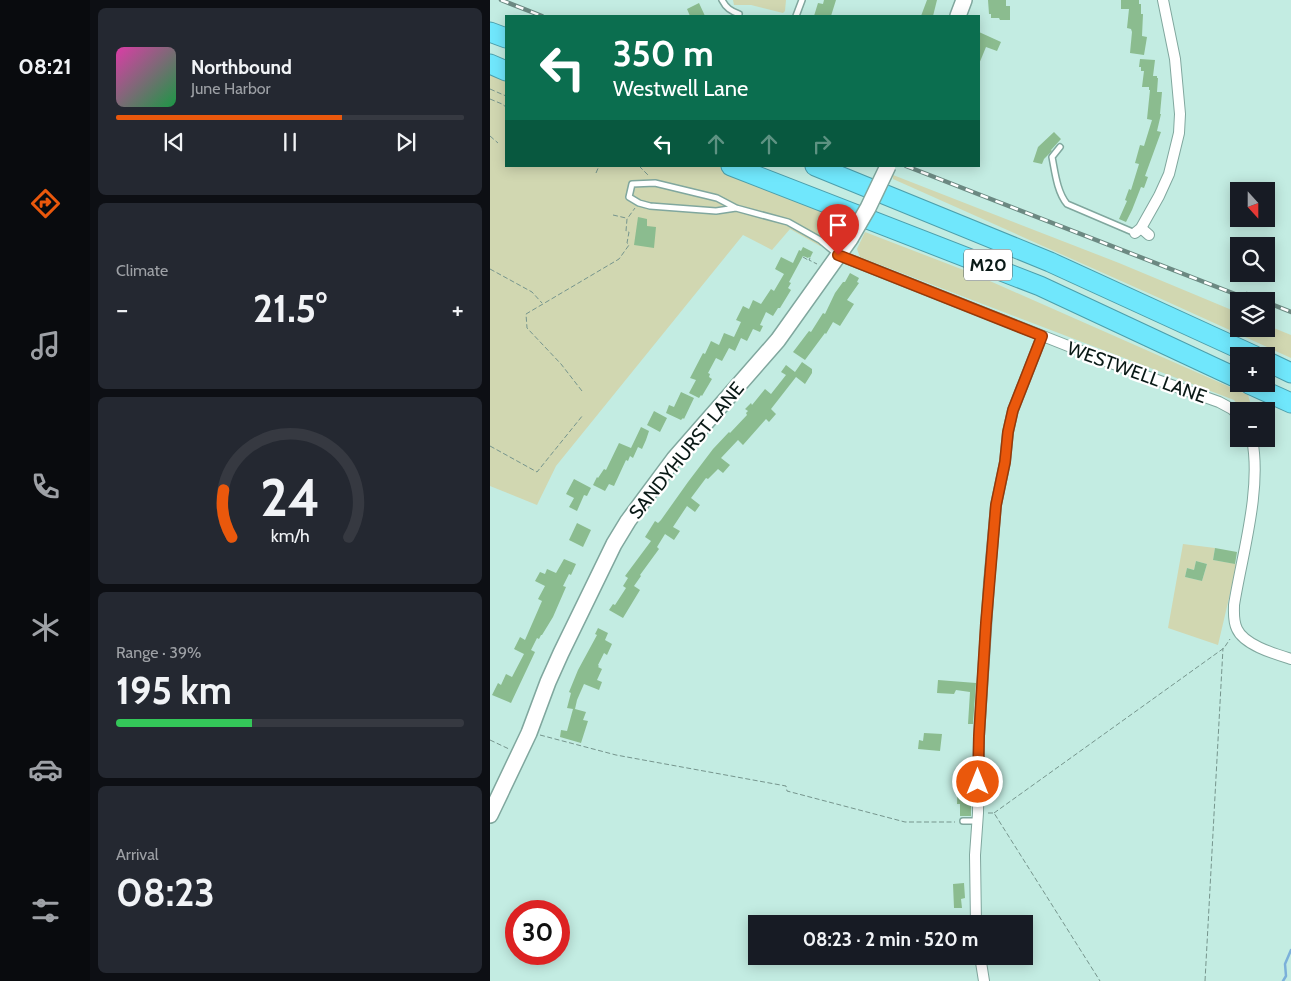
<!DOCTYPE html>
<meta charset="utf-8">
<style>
:root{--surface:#171b24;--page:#242831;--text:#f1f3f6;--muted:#9ea1a6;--line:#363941;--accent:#ea580c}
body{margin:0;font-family:Cabin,sans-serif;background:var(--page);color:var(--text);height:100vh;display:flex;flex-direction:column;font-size:19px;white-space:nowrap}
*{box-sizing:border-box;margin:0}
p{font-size:16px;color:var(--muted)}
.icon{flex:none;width:28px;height:28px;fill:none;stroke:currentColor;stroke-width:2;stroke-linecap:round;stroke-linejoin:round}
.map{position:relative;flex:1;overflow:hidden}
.panel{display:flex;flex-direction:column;gap:8px;padding:8px;background:#0d0f14;width:400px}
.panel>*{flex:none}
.guide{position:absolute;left:15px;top:15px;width:475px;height:152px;border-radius:0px;box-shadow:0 2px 12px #0003;background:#0b6e4f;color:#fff;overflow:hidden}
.needle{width:32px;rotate:159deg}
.controls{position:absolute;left:740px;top:182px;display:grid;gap:10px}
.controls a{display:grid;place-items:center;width:45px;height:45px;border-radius:0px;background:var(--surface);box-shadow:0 2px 12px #0003;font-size:25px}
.speed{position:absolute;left:15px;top:900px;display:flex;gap:10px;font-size:25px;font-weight:700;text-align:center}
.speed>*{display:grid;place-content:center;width:65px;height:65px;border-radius:50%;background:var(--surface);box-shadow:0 2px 12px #0003;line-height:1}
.speed .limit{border:8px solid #d22;background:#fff;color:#111}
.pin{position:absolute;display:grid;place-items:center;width:42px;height:42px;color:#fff;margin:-51px -21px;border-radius:50% 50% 50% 0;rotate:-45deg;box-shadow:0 0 5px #0007}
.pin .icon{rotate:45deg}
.me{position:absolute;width:55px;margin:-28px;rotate:0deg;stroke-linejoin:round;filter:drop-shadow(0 0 4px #0008)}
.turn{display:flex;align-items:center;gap:18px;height:105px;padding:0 25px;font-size:22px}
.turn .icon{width:65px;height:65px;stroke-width:2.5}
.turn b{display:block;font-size:35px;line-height:42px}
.lanes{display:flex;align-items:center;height:48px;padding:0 25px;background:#0003;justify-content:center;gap:25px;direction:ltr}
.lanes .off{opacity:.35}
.big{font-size:38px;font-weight:700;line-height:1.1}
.panel .card{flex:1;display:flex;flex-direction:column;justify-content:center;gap:8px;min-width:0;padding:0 18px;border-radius:8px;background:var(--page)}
.panel .dial{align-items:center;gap:0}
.dial svg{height:130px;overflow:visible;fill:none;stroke:var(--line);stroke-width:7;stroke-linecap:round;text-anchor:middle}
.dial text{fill:var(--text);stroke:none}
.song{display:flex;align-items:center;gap:15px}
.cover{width:60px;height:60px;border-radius:8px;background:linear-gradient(135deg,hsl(320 70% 55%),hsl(140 70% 35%))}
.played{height:5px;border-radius:2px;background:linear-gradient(90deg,var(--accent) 65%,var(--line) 65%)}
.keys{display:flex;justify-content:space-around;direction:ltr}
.heat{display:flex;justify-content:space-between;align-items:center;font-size:28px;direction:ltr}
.charge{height:8px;border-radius:4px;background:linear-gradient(90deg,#34c759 39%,var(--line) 0)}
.trip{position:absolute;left:258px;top:915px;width:285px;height:50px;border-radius:0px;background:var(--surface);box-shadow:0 2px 12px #0003;font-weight:700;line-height:50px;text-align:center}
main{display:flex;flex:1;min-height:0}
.tabs{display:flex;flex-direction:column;width:90px;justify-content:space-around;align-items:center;background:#090b0e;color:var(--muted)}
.tabs .icon{width:35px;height:35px}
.tabs .active{color:var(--accent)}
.tabs b{font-size:22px;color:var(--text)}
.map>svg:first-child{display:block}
.green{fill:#d1d7b1;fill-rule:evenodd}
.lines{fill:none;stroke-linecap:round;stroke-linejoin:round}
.stream{stroke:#7bb0da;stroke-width:2.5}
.building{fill:#8bbc8f}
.lane-casing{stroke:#80a79e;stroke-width:8}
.street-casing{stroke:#80a79e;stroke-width:12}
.secondary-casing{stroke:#80a79e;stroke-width:18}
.highway-casing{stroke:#4c9fac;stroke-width:21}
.path{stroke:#76958d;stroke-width:1;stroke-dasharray:5 2.5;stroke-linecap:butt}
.lane{stroke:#fff;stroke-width:5}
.street{stroke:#fff;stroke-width:10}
.secondary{stroke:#fff;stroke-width:15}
.highway{stroke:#70e7fc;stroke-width:19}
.rail-casing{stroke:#6c8982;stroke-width:4.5}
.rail{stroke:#fff;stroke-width:2.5;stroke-dasharray:8;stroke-linecap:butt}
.secondary-bridge-casing{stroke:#80a79e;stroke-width:18;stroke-linecap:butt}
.secondary-bridge{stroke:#fff;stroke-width:15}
.route-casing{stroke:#983908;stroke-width:12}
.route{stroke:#ea580c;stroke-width:9}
.labels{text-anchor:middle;stroke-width:4.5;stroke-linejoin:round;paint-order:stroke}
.shield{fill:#fff;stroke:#535e5c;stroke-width:1}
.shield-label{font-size:18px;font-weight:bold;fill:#091916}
.street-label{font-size:19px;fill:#091916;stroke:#fff}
</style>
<main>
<nav class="tabs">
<b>08:21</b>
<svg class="icon active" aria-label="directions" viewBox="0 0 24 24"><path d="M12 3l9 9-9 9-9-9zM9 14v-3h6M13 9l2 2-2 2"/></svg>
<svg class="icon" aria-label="music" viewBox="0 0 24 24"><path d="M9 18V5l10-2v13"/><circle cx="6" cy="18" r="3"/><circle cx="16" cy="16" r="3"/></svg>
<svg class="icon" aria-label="phone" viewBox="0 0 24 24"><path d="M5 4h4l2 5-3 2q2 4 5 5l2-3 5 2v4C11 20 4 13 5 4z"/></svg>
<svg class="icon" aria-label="climate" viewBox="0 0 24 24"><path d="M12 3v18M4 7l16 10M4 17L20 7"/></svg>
<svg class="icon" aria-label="car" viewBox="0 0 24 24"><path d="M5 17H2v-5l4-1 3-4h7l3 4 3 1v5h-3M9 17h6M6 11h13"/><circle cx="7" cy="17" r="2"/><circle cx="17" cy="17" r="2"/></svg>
<svg class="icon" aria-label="filters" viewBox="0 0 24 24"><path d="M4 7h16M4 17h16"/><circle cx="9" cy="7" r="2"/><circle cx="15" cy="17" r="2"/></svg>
</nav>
<section class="panel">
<div class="card">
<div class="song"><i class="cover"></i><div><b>Northbound</b><p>June Harbor</p></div></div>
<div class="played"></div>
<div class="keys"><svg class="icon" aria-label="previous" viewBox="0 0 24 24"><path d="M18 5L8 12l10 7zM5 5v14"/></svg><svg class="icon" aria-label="pause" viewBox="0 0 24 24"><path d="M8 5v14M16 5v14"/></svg><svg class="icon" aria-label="next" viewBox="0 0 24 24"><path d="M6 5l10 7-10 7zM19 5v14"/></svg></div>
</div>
<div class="card"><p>Climate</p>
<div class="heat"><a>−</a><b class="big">21.5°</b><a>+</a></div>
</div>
<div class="card dial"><svg viewBox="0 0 100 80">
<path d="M14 69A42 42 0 1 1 86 69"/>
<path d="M14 69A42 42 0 0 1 9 40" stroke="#ea580c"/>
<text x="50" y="56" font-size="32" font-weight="700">24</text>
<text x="50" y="72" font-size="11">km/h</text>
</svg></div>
<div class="card"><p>Range · 39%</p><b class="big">195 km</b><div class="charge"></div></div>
<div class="card"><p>Arrival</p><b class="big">08:23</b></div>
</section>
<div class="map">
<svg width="801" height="981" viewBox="0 0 801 981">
<rect width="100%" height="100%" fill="#c3ece2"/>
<path class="green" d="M243,0H296L295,11L293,13L261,5H244Z
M0,73L16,80V166H228L359,220L348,238L330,246L300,229L282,250L253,235L66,466L47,505L0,486Z
M403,175L629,263L749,313V329H776V325L801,335V358L667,297L403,179Z
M375,232L484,274L758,395L761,405L773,411H752L744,400L370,257L367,249Z
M693,544L725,548L723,560L747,564L728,645L678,628ZM706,561L717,564L712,581L695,577L697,568L704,570Z"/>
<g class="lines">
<path class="stream" d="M793,981L796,976L795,964L801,950"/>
</g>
<path class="building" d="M334,0H346L341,16H324L328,3L333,4Z
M437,0H447L443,16H431Z
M498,0H516V6H520V20H510L509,18H501V14H499Z
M631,0H649V4H651V14H653L652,36L657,37L654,55L640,53L642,32L641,29L637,28L639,9H631Z
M209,3L215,16H200L197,9Z
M489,32L511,42L507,51L496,47L489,64Z
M650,59L665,60L663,76H667V78H668L667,92H672L670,114H671L667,131L671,132L655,176L658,177L654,188L651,187L642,210L636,222L629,219L637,201L635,200L639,189L641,190L649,164L645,163L650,145L654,146L662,120L657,119L660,90H659V87H652L654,71H651V67H649Z
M564,132L571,139L561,150L562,151L554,159L552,164L543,162L548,147Z
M148,217L157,219V226L166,227L164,248L144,245Z
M313,247L323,252L320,258L319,257L318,258L313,256L299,282L301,283L298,288L301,290L290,308H288L283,316L276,312L270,325L273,326L270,332L263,329L257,341L251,338L245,351L239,348L232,361L226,358L218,373L220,374L219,377L222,379L212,396L211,395L209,398L199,393L206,380L200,378L213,353L215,354L221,341L229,345L234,333L244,337L251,322L246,320L253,306L259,309L263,300L271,304L281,289L284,291L294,274L285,269L291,257L303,263L309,250L311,251Z
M360,273L369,278L367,282L369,283L357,300L364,304L350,326L343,322L336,334L335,333L315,360L303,352L319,331L321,332L333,313L335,314L345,293L353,282H355Z
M312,362L322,369V373L315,384L306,377L281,409L286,414L279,422L276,419L253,445L248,440L231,458L240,465L233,473L228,469L218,479L216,478L201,498L210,505L205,512L197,506L183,527L190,531L184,540L175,534L167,547L169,549L150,575L151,576L144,586L150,590L133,618L119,610L123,604L125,605L136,588L133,586L138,578L135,576L161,541L155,537L165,521L168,523L171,520L198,482L223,449L239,432L240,433L257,415L256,413L258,411L255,409L261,403L262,405L275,389L281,394L296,375L291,372L296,365L305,372Z
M191,392L204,398L194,419L193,418L191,420L176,413L179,405L184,407Z
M164,411L177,418L170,432L157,425Z
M151,427L159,431L156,440L152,449L148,447L143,458L140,456L138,461L136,460L124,486L119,484L115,491L103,485L107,477L108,478L114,469L116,470L129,443L141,448Z
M84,479L101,488L97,496L94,495L87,511L79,507L84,498L76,494Z
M87,523L101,530L93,547L79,540Z
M725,548L747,552L745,564L723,560Z
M74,559L86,564L81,575L79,574L73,586L76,587L63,617L52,635H51L49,639L47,638L41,650L45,652L21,703L2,695L8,683L11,685L16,674L22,677L34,654L24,649L30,637L35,640L52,601L48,599L55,586L45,581L50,572L55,574L57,569L66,573Z
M706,561L717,564L712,581L695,577L697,568L704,570Z
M108,628L118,633L115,640L122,644L117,655L114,653L108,665L109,666L108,667L112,669L107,680L112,682L109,690L94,684L87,700L85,709L96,712L93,720L98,721L91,743L70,737L71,730L77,731L83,709L77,708L81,693L79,692L88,670L107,635L105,634Z
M448,680L486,683L483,724H478L480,692L466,690L464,694L447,693Z
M434,733L452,734L450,751L428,749L429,740L433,741Z
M468,773H476L475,795H481V816H470V804H467Z
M474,883L475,898L471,899L472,908H464L463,884Z"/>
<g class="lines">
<g class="lane-casing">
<path id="lane" d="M232,0C236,8 241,11 249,14
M306,16L312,0
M570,147L562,157C565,172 567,192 577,204L645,233
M246,208L226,211L160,206L149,203L139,197L142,184L165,183L227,198L246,208L298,222L330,240L348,255
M473,821H487"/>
</g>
<g class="street-casing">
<path id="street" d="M651,228L659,235
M645,233L651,228L669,196L679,174L689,133L690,114L685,59L673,0
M348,255L639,370L729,402L742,409L749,416
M762,439C772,489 752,555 744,605C744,613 743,621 747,629C754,645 785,654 801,659
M486,924L485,855L488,813L489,736L499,583L506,505L515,462L518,432L523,410L552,336
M490,956L494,981"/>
</g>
<g class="secondary-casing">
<path id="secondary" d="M468,16L474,0
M0,815L39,733L58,682L71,653L124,544L138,521L184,459L288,340L360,239"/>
</g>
<g class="highway-casing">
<path id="highway" d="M0,32L16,38
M0,64L16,71
M241,166L550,286L749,379
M325,166L560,262L765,356
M776,361L801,373
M759,384L801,403"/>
</g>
<path class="path" d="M0,89L16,96
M0,99L12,104L16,107
M0,136L8,143
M92,166H100
M149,166L159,176
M106,173L109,166
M123,215L136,218
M313,257L318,260
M320,258L319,260L327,264
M0,269L42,292L52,303
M92,391L71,364L37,328L36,314L129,259L139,245L137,243L139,232L136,231L137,219L145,208
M0,446L47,472L93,415
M50,735L126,755L296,786L297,791L415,822H465
M0,740L19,749
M498,813H504L610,981
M504,813L734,648L740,639
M715,981L733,648"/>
<use href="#lane" class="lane"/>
<use href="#street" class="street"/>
<use href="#secondary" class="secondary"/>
<use href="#highway" class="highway"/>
<g class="rail-casing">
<path id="rail" d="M11,0L52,16
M416,166L763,301
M757,294L774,301
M776,302L801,312"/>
</g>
<use href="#rail" class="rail"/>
<g class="secondary-bridge-casing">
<path id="secondary-bridge" d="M360,239L378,208L398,166"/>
</g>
<use href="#secondary-bridge" class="secondary-bridge"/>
</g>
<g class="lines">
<g class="route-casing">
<path id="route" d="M348,255L552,336L523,410L518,432L515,462L506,505L496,623L489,736L488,782"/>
</g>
<use href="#route" class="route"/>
</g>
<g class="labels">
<rect class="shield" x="474" y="249.5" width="48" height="31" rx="4"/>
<g class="shield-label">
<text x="498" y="271">M20</text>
</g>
<g class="street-label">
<text transform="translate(647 372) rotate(20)" y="7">WESTWELL LANE</text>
<text transform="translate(196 450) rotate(-51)" y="7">SANDYHURST LANE</text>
</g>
</g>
</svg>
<div class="controls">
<a><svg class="needle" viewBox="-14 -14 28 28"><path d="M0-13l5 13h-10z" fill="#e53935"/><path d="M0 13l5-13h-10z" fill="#9ea1a6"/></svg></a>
<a><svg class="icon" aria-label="search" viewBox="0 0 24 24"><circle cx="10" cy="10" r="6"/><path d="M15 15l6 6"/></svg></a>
<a><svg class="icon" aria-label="layers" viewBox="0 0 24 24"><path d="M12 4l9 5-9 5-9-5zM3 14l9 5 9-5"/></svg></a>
<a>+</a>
<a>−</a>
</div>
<div class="speed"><div class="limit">30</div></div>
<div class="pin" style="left:348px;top:255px;background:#d93025"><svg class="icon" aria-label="arrive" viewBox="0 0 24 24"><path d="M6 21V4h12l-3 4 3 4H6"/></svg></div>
<svg class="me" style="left:488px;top:782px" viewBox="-20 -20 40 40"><circle r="17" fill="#ea580c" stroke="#fff" stroke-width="3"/><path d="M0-11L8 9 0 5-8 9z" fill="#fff"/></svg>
<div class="trip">08:23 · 2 min · 520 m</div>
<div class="guide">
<div class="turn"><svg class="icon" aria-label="left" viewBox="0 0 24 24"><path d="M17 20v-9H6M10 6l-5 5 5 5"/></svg><div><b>350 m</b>Westwell Lane</div></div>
<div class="lanes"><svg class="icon" aria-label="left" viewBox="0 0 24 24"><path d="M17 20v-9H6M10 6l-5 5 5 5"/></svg><svg class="icon off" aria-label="ahead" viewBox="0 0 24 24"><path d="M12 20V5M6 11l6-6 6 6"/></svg><svg class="icon off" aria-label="ahead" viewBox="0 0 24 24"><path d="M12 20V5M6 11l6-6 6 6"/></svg><svg class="icon off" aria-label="right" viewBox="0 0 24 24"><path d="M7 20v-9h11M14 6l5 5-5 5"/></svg></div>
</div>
</div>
</main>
